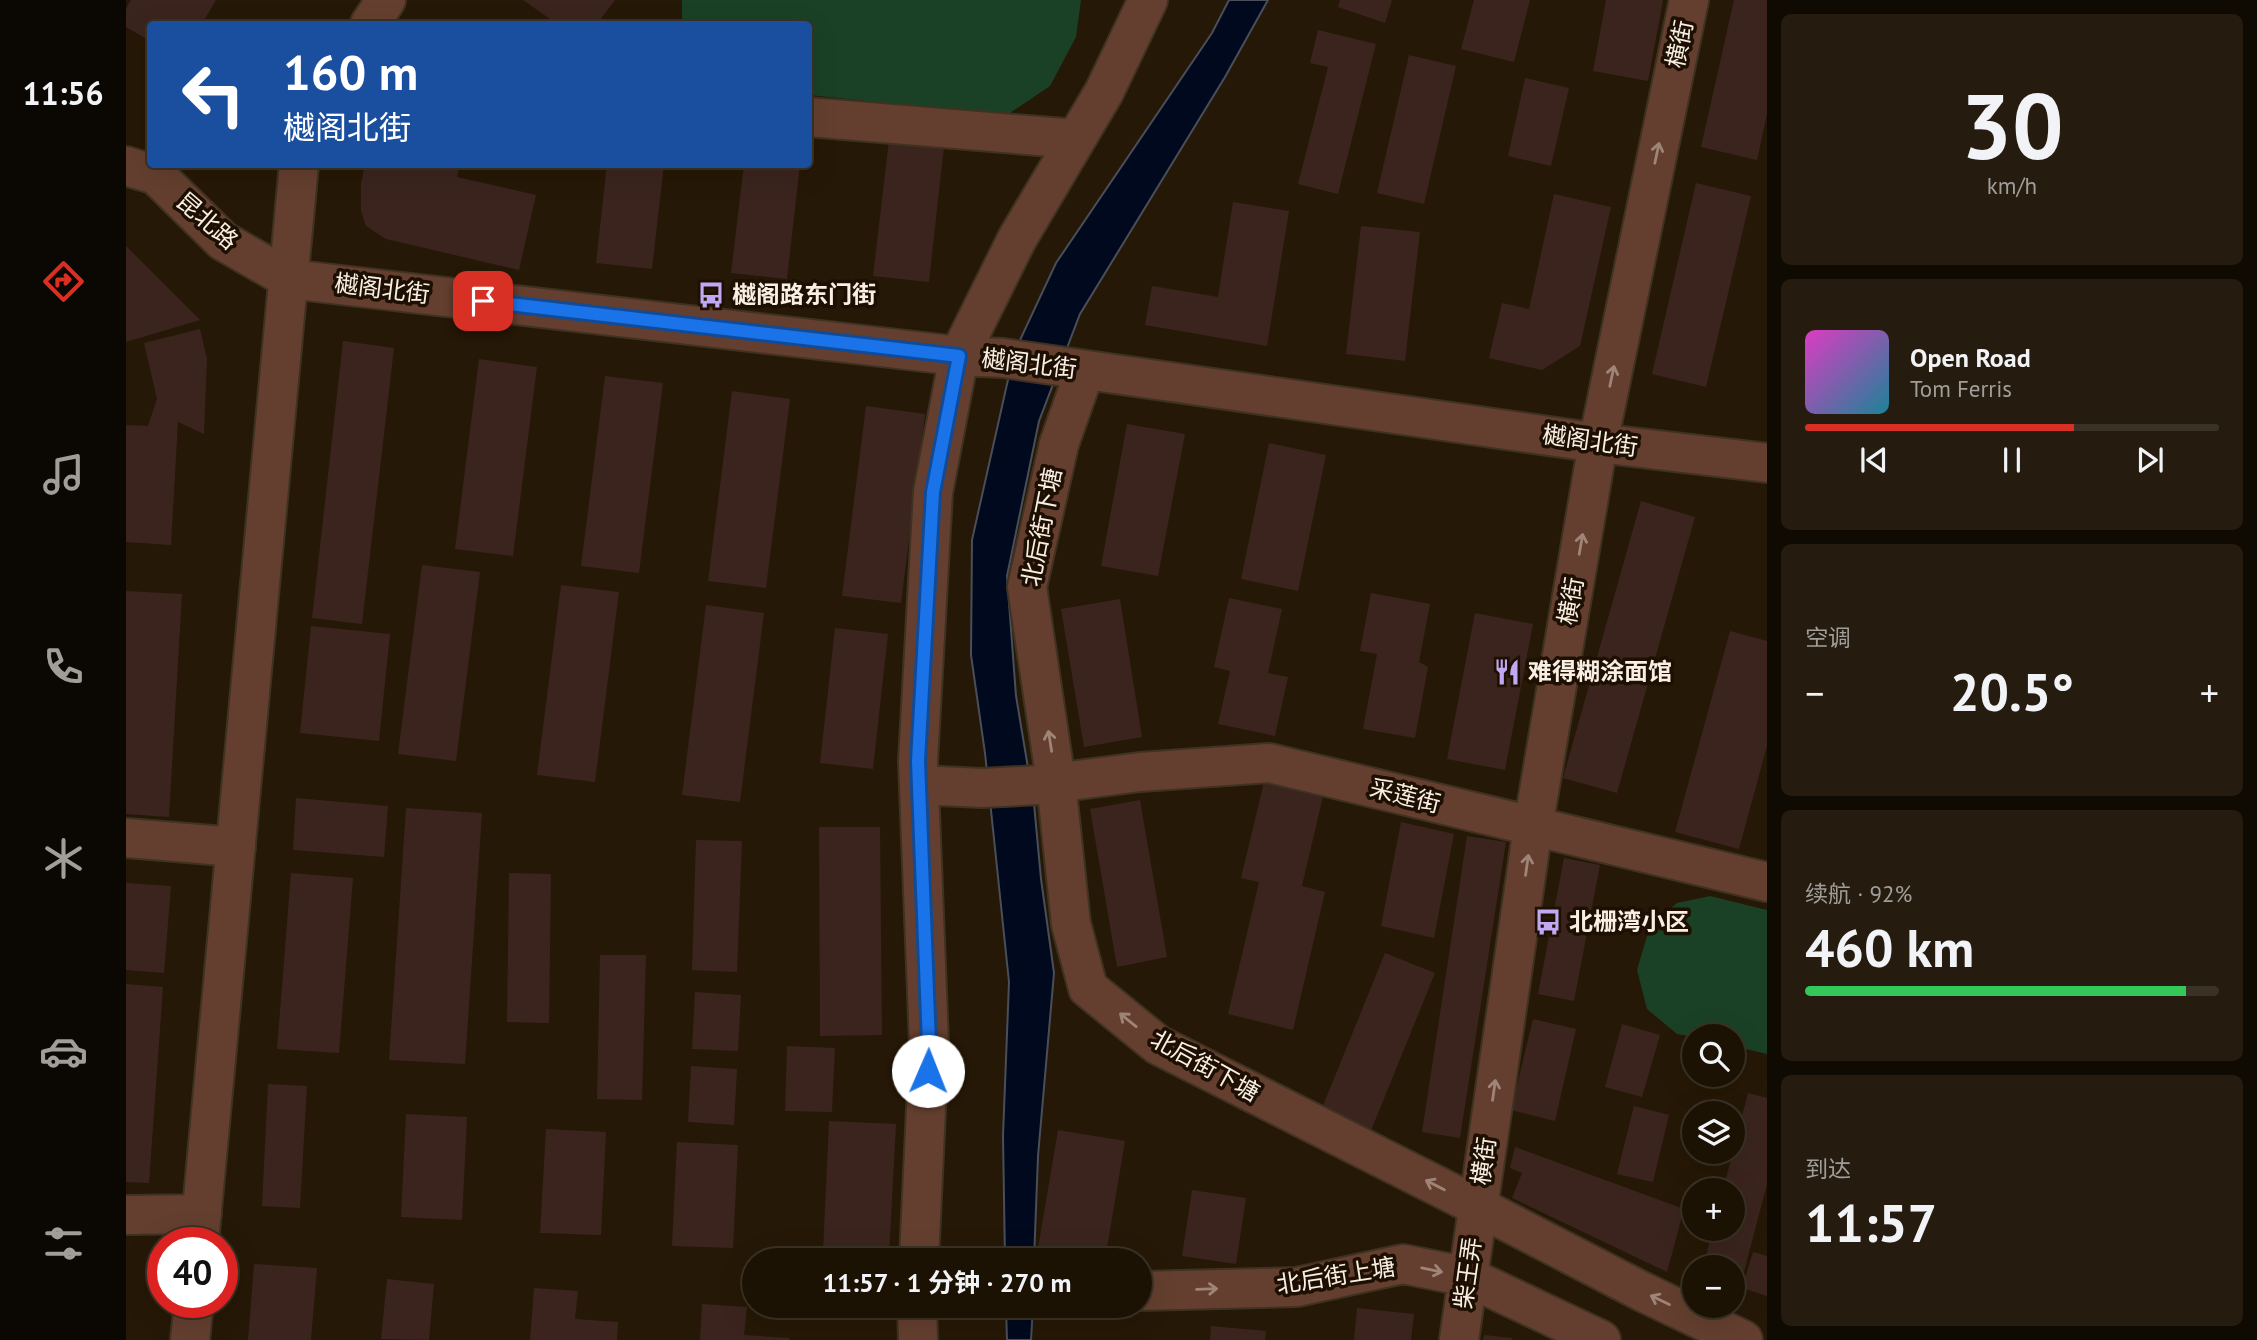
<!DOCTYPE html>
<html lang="zh">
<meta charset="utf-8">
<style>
:root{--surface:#1c1204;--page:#251b0e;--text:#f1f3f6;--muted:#a09e9a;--line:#3a3226;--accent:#d93025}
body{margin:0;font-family:"PT Sans","Noto Sans SC",sans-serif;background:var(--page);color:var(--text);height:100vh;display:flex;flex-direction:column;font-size:26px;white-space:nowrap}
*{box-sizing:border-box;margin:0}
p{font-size:23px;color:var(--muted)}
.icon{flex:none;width:38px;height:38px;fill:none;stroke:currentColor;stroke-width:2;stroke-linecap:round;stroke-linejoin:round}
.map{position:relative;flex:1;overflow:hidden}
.sheet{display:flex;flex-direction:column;gap:14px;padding:14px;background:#0f0a02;width:490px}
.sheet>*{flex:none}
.guide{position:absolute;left:21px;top:21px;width:665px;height:147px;border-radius:7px;box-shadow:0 7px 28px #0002,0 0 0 2px var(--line);background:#1a4fa0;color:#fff;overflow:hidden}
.controls{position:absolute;left:1556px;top:1024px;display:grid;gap:14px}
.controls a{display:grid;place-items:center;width:63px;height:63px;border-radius:50%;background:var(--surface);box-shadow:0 7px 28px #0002,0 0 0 2px var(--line);font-size:35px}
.speed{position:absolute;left:21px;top:1227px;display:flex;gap:14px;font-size:35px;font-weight:700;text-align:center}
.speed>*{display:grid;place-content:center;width:91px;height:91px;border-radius:50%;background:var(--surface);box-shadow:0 7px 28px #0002,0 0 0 2px var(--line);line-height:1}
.speed .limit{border:10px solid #d22;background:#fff;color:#111}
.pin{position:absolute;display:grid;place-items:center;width:60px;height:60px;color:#fff;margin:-30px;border-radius:14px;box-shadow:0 4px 10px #0006}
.me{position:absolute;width:77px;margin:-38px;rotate:1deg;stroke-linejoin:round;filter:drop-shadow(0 0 5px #0008)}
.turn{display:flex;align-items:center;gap:24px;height:147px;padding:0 21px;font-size:32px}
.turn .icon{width:91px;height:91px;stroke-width:2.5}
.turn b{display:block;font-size:49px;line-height:60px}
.big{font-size:52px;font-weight:700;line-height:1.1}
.sheet .card{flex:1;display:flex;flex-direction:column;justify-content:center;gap:10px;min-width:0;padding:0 24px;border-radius:10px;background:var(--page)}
.sheet .dial{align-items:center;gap:0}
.dial b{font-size:91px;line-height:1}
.song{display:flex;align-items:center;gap:21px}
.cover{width:84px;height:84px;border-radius:10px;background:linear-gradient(135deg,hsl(310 70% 55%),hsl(190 70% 35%))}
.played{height:7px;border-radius:4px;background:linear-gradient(90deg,var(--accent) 65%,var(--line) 65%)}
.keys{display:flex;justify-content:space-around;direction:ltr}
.heat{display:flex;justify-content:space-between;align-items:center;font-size:38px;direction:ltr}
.charge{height:10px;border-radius:5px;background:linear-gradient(90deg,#34c759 92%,var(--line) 0)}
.trip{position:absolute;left:616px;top:1248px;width:410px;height:70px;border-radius:35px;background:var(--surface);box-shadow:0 7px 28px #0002,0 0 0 2px var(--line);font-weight:700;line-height:70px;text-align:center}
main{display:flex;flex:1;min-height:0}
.menu{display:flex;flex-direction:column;width:126px;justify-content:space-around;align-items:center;background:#0b0702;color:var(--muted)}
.menu .icon{width:49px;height:49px}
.menu .on{color:var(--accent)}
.menu b{font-size:32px;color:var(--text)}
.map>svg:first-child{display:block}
.green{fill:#1a4126}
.water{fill:#00091e;stroke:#4a4e59;stroke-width:2}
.building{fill:#3b241e}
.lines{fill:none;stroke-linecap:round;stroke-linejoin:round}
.minor-casing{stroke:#3f3221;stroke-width:42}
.minor{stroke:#643f2f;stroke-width:38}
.oneway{stroke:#9f8577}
.route-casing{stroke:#114b97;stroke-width:18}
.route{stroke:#1a73e8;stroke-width:12}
.labels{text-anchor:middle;stroke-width:7;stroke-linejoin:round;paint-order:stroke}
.street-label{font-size:24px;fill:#f8eee3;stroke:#1d0f01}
.poi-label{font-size:24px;font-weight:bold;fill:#f8eee3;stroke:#1d0f01;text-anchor:start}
</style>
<main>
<nav class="menu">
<b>11:56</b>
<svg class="icon on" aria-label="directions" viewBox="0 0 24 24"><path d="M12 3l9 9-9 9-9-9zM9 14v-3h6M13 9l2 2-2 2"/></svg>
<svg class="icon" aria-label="music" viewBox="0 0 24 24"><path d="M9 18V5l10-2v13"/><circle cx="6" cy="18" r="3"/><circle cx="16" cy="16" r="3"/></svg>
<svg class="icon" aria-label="phone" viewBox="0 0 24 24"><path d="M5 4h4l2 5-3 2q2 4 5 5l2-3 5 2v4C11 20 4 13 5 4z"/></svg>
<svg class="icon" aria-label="climate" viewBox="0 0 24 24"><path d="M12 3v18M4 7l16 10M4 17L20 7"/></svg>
<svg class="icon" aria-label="car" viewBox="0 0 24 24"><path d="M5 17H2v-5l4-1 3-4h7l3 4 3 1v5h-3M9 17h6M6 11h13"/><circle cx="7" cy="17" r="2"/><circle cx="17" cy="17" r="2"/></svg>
<svg class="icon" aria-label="filters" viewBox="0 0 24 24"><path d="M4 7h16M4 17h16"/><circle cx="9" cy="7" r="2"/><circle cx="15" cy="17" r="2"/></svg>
</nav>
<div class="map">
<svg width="1641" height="1340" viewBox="0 0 1641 1340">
<rect width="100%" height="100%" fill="#261806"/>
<path class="green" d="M556,0H955L950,37L924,86L881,115L683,95L682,24H556Z
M1584,896L1641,910V1054L1607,1046L1606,1036L1568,1037L1551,1034L1521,1009L1511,970L1524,926L1551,903Z"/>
<path class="water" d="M1103,0H1142L1099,77L954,314L913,421L881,576L890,696L908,804L915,879L928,973L912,1156L908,1260H879L877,1136L883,982L859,753L845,655L846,540L888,353L930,263L1086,33Z
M880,1306H907L905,1340H881Z"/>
<path class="building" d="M5,0H90L76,24H24V41L0,27V9Z
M397,0H489L471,24H431Z
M1214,0H1266L1259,23L1212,7Z
M1348,0H1404L1388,62L1335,49Z
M1480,0H1537L1522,81L1467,71Z
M1608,0H1641V114L1631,160L1575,147Z
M1192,30L1250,44L1212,194L1172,184L1202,67L1184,63Z
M1283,55L1330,66L1298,204L1251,193Z
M1399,78L1443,88L1425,166L1382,156Z
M763,140L818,146L803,282L747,276Z
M239,164H334L331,177L410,195L393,270L260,239L240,226L235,211V184Z
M481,164H538L526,269L470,263Z
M618,164H674L661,279L605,273Z
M1570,183L1625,196L1580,387L1526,374Z
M1428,194L1485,207L1454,346L1416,370L1363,358L1376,303L1403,309Z
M1107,202L1163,211L1141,346L1019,325L1026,286L1092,297Z
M1235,226L1294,232L1279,361L1220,354Z
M0,246L74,320L0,342Z
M74,329L81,359L78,434L52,422L45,545L0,542V425L22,426L31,399L18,343Z
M217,341L268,348L236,624L186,618Z
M353,359L411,367L387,556L329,549Z
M479,376L537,383L513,573L455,566Z
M606,391L664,399L640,588L582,581Z
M740,406L799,414L775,603L716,596Z
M1001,424L1059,434L1032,576L975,566Z
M1143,443L1200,455L1172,591L1115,579Z
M1515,501L1569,517L1491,793L1437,778Z
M296,565L354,572L330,761L272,754Z
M435,585L493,592L469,782L411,775Z
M0,591L56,594L43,817L0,814Z
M1245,593L1304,604L1293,662L1302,667L1289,738L1237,729L1251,654L1234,651Z
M1103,598L1156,609L1142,673L1162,677L1149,736L1092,724L1104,671L1088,667Z
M994,599L1016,737L958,747L935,609Z
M580,605L638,613L614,802L556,795Z
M1349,613L1407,624L1379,770L1321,759Z
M185,626L264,634L253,741L174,733Z
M709,628L762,634L747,769L694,763Z
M1604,631L1641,641V746L1613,849L1549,832Z
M1139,778L1198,792L1176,886L1199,892L1167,1030L1102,1014L1133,882L1115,878Z
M170,798L262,806L258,857L167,850Z
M1014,800L1041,957L991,967L964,809Z
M280,808L356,813L339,1064L263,1060Z
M1275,822L1328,834L1308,938L1255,926Z
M693,827H754L756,1035L694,1036Z
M1341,836L1380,842L1334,1138L1296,1132Z
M570,840L616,841L611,972L566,970Z
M1438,858L1474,865L1448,1001L1412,994Z
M165,873L227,878L213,1053L151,1049Z
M383,873L425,874L423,1023L381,1022Z
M0,883L45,886L38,973L0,970Z
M1259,953L1309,973L1242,1138L1192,1118Z
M474,955H520L516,1100L471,1099Z
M0,984L37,987L23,1183L0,1182Z
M569,992L615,995L612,1051L566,1049Z
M1407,1019L1450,1029L1429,1121L1385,1110Z
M1496,1024L1534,1035L1516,1097L1479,1087Z
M661,1046L709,1048L706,1112L659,1111Z
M565,1066L611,1069L608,1125L562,1122Z
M142,1084L181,1086L174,1208L136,1206Z
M1622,1093L1641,1098V1184L1614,1287L1606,1285V1267H1577L1587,1228H1606V1190H1597Z
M1508,1106L1543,1115L1527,1182L1491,1174Z
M280,1114L341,1117L336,1220L275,1217Z
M703,1121L770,1124L763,1256L697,1252Z
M420,1129L480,1132L475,1235L414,1233Z
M932,1130L999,1141L979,1260H910Z
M551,1142L612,1145L607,1248L546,1246Z
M1389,1147L1558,1209L1541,1272L1386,1198L1396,1173L1384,1168Z
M1066,1190L1120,1198L1110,1264L1056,1256Z
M1627,1252L1641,1256V1296L1616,1288Z
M128,1264L191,1268L185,1340H122Z
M261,1279L308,1284L303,1340L255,1339Z
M408,1288L452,1291L449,1319L492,1322L491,1340H404Z
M576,1304L621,1307L618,1335L664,1338L663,1340H574Z
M1231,1308L1288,1314L1285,1340H1228Z
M1085,1326L1140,1331L1139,1340H1084Z
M1358,1335L1386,1338V1340H1357Z"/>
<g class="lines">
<g class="minor-casing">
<path id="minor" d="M244,24L260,0
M682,117L950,139
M0,166L30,175L97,241L163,279L833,356L877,358L1472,443L1641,463
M959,370L933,444L901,587L930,782L945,924L962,988L1032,1045L1351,1206L1515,1291L1617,1340
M793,785L856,788L913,785L1014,772L1143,763L1641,882
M0,838L110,847
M0,1215L76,1214
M73,1242L173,164
M793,1260L803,1044L792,761L807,492L833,356L891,239L978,92L1022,0
M1013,1291L1171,1287L1277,1264L1342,1277L1475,1340
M791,1306L792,1340
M64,1340L68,1302
M1333,1340L1407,827L1472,443L1563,0"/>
</g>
<use href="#minor" class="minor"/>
</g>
<defs><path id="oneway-shaft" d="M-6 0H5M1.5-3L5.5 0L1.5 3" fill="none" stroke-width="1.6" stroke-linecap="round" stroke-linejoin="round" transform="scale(1.75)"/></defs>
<g class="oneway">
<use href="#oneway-shaft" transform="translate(1531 153) rotate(-78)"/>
<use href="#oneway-shaft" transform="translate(1486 376) rotate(-78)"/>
<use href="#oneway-shaft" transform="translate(1455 544) rotate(-80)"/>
<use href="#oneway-shaft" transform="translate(924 741) rotate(-99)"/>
<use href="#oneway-shaft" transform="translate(1401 865) rotate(-82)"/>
<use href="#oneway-shaft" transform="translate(1002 1020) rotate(-141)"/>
<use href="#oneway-shaft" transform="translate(1368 1090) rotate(-82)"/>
<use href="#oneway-shaft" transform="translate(1309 1185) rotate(-153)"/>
<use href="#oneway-shaft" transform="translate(1306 1270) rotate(12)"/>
<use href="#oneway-shaft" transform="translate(1081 1289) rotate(-2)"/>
<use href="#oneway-shaft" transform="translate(1534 1300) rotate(-154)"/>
</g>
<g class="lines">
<g class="route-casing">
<path id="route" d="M357,301L833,356L807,492L792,761L803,1044L802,1071"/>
</g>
<use href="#route" class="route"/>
</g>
<defs>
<g id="bus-bare" transform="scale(2.1)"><path d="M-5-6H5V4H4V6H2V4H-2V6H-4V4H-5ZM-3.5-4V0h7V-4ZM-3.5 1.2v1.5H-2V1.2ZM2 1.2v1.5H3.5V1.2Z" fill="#c1a8f3" stroke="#1d0f01" stroke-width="2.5" paint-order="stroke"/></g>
<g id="restaurant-bare" transform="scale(2.1)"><path d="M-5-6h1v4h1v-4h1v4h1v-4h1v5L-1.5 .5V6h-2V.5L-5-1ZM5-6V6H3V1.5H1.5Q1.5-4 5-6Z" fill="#c1a8f3" stroke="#1d0f01" stroke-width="2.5" paint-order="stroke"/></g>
</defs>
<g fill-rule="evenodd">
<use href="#bus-bare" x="585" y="295"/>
<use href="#restaurant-bare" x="1381" y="672"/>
<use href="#bus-bare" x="1422" y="922"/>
</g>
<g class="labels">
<g class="street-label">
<text transform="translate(1554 44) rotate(-78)" y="8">横街</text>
<text transform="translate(81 221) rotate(41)" y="8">昆北路</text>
<text transform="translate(256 289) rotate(7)" y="8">樾阁北街</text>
<text transform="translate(903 364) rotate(7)" y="8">樾阁北街</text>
<text transform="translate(1464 441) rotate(8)" y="8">樾阁北街</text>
<text transform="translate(916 527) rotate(-79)" y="8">北后街下塘</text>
<text transform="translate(1445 601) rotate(-80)" y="8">横街</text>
<text transform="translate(1279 796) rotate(14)" y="8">采莲街</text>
<text transform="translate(1079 1066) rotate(29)" y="8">北后街下塘</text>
<text transform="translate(1358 1161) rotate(-82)" y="8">横街</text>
<text transform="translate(1342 1273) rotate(-82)" y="8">柴王弄</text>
<text transform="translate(1210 1276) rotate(-9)" y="8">北后街上塘</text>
</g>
<g class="poi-label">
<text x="606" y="303">樾阁路东门街</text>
<text x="1402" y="680">难得糊涂面馆</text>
<text x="1443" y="930">北栅湾小区</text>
</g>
</g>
</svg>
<div class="controls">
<a><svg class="icon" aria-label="search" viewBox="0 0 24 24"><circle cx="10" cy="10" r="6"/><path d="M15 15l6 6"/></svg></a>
<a><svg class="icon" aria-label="layers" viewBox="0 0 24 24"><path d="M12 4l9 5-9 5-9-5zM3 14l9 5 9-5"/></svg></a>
<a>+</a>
<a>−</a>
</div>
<div class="speed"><div class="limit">40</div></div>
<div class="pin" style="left:357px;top:301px;background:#d93025"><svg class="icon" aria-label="arrive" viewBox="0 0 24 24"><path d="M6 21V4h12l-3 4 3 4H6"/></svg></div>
<svg class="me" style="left:802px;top:1071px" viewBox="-20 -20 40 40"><circle r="19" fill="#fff"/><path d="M0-13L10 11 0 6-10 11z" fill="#1a73e8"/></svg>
<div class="trip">11:57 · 1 分钟 · 270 m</div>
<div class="guide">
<div class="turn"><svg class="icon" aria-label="left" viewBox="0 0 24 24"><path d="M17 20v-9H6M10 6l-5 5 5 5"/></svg><div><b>160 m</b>樾阁北街</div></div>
</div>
</div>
<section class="sheet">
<div class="card dial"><b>30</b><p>km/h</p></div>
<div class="card">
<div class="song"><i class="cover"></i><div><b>Open Road</b><p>Tom Ferris</p></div></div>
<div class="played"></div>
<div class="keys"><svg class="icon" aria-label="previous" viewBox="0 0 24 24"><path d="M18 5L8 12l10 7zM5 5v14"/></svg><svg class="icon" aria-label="pause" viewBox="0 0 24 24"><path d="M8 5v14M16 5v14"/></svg><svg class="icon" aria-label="next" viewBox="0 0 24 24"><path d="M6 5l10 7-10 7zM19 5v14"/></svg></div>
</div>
<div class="card"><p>空调</p>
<div class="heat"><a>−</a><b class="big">20.5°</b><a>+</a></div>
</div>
<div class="card"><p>续航 · 92%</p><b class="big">460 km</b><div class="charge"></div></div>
<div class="card"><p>到达</p><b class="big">11:57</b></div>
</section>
</main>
